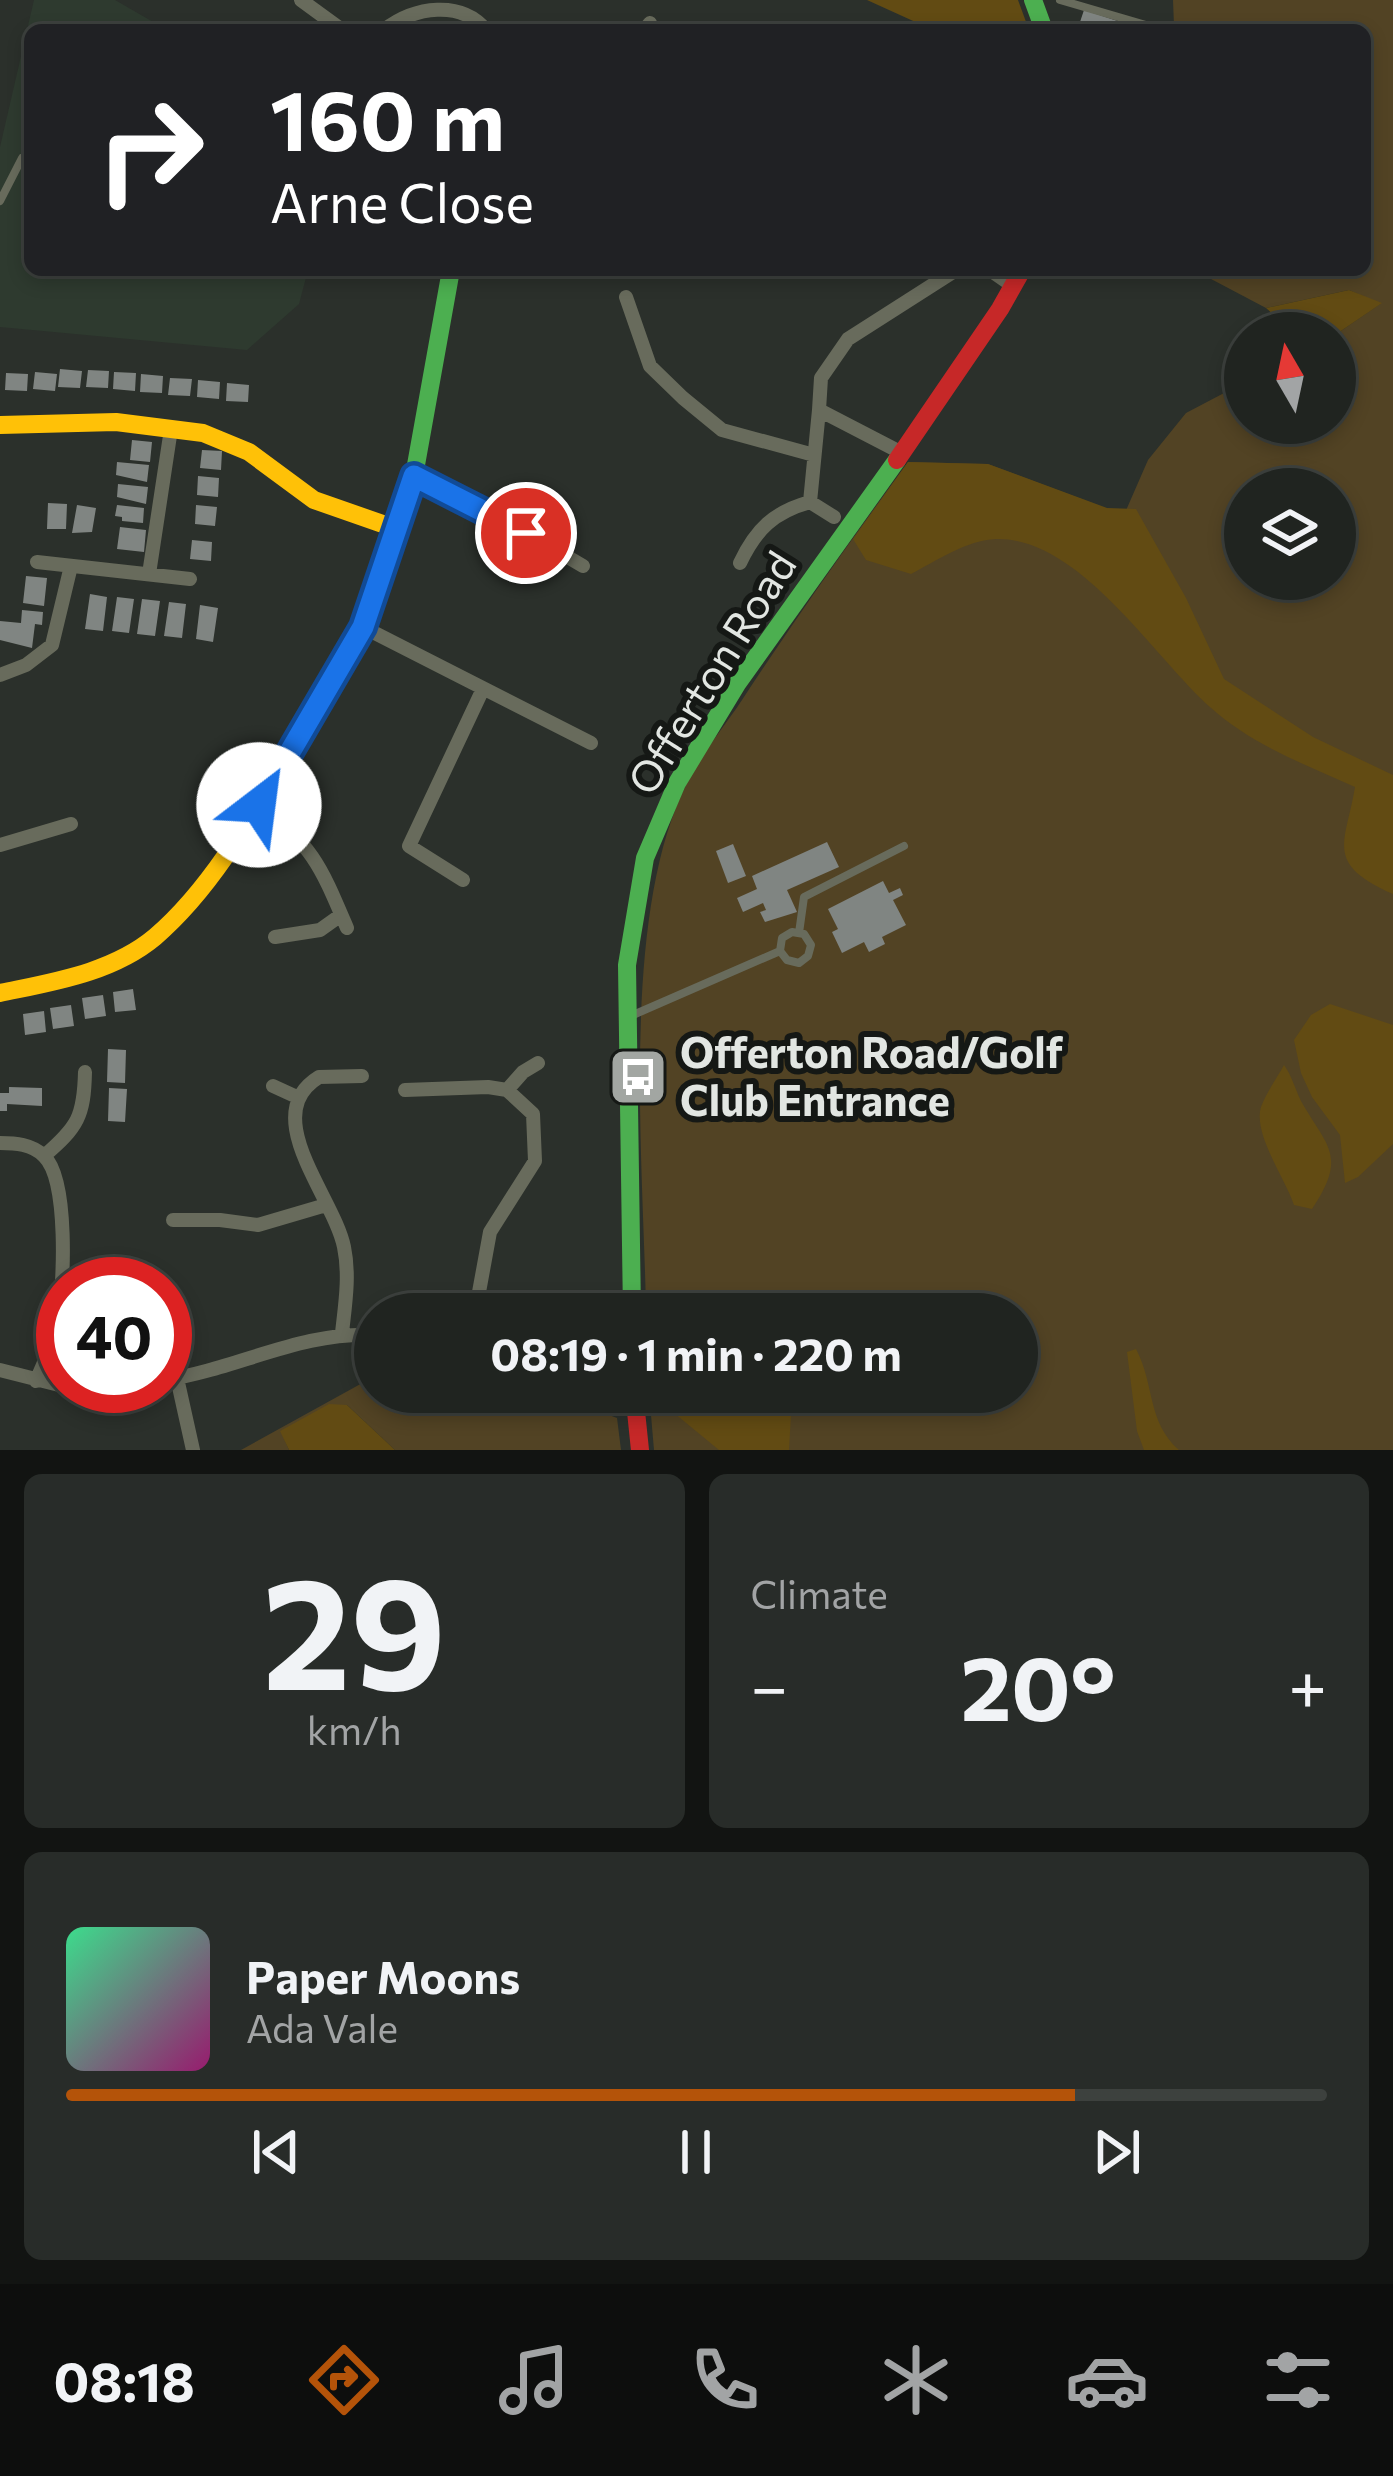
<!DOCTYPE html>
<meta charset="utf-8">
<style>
:root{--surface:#202420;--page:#282c29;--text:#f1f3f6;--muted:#a2a4a5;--line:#3d413e;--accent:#b45309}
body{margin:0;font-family:Commissioner,sans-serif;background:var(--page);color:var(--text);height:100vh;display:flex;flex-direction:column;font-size:45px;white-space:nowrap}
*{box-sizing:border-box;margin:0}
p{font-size:39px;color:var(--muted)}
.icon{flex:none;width:66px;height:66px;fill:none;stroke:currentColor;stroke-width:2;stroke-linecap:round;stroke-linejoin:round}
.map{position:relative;height:1450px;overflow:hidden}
.drawer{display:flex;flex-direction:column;gap:24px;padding:24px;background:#121412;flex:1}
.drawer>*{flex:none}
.banner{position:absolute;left:24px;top:24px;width:1347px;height:252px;border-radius:18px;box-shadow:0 6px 18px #0003,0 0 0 3px var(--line);background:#202124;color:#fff;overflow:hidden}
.needle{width:78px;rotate:351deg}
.buttons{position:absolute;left:1224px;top:312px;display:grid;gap:24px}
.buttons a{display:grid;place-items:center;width:132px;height:132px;border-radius:50%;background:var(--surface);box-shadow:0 6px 18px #0003,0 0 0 3px var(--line);font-size:60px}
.speed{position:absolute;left:36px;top:1257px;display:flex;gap:24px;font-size:60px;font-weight:700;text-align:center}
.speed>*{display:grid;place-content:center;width:156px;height:156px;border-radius:50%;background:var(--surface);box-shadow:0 6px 18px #0003,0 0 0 3px var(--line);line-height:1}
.speed .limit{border:18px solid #d22;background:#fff;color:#111}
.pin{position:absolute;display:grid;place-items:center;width:102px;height:102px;color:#fff;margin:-51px;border:6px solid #fff;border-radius:50%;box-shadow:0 3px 12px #0007}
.me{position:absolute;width:132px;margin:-66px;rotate:30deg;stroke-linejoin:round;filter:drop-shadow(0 0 9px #0008)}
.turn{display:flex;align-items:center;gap:42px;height:252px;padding:0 48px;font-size:54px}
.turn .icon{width:156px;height:156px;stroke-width:2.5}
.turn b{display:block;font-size:84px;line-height:102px}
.big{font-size:90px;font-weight:700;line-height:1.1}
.drawer .tile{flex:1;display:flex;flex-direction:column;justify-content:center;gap:18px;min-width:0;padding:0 42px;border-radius:18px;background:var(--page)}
.drawer .dial{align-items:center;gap:0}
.dial b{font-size:156px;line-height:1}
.song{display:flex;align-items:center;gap:36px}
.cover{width:144px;height:144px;border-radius:18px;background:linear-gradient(135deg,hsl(150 70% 55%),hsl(320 70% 35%))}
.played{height:12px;border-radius:6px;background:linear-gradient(90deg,var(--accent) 80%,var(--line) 80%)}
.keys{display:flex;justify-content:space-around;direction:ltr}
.heat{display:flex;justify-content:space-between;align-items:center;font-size:66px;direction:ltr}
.drawer .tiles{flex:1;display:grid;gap:24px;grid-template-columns:1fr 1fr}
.tile:last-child{grid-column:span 2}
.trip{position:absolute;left:354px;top:1293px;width:684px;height:120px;border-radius:60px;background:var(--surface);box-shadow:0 6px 18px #0003,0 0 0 3px var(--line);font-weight:700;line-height:120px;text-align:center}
.tab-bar{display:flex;height:192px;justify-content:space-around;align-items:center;background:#0d0e0d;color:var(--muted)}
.tab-bar .icon{width:84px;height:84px}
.tab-bar .current{color:var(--accent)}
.tab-bar b{font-size:54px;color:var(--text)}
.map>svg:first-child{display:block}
.built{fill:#2e3a2f}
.green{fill:#524324;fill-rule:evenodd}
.forest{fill:#624b13}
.building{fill:#808582}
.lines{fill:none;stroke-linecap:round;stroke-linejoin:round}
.lane{stroke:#686b5c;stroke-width:8}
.street{stroke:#686b5c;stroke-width:14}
.fast{stroke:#4caf50;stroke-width:18}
.slow{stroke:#ffc107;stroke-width:18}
.jam{stroke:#c62828;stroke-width:18}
.route-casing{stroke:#114b97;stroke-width:30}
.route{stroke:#1a73e8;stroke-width:21}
.labels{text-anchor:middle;stroke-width:12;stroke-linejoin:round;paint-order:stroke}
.street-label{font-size:42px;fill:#e2e6e2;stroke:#151815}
.poi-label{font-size:42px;font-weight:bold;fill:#e2e6e2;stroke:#151815;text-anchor:start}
</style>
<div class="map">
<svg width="1393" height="1450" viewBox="0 0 1393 1450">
<rect width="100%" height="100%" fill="#2b302b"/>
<path class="built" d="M34,0H115L167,30H30V270H308L299,304L247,350L0,327V147Z"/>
<path class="green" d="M1173,0H1393V1450H654L649,1392H1017V1314H646C644,1164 619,917 687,783C701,754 724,727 742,700C795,619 851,540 908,462L988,464L1124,515L1148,460L1186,413L1245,382V423H1335V335L1380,304L1349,290L1266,308L1194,270H1365V30H1183L1174,26ZM1245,489H1335V579H1245Z
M375,1376V1392H463L478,1400L553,1410L585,1406L617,1418L621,1450H395L347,1405L281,1431L289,1450H241Z"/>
<path class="forest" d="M867,0H1018L1029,30H933Z
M1349,290L1382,303L1335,335L1295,333L1266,308Z
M908,462L988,464L1107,508L1136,509L1186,598L1224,679L1313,737L1393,775V894C1323,863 1346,843 1355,787C1304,764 1252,745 1210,707C1153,656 1079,537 996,539C967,540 936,561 911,574L866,560L853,539Z
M1330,1004L1393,1025V1144L1358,1177L1345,1183L1340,1135L1312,1097L1301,1073L1294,1040L1311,1015Z
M1284,1065C1292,1076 1295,1089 1301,1101C1327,1147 1348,1155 1312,1209L1294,1205C1285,1178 1253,1134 1261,1107C1266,1093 1277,1078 1284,1065Z
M1136,1349C1155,1385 1147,1422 1179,1450H1144L1137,1431L1127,1352Z
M672,1392H777L791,1414L789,1450H719L668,1408Z
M329,1404L347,1405L395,1450H289L280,1431Z"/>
<path class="building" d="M1084,10L1142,29V30L1078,28Z
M60,369L82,371L80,388L58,387Z
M88,370L109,371L108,388L86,387Z
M35,372L57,374L55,391L33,389Z
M114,372L136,373L135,391L113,389Z
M6,373L28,374L27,391L5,390Z
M141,374L163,376L162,393L140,392Z
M170,378L192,379L190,396L168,395Z
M198,380L220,382L219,399L197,397Z
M227,383L249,385L248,402L226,401Z
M132,440L152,442L150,462L130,460Z
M202,450L222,451L221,470L200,468Z
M117,462L149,465L147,482L116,475Z
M198,476L219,478L218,497L197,495Z
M118,484L148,487L146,504L117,497Z
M48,503L67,504L66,529H47Z
M77,505L96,508L92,532L72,533Z
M117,505L144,508L143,523L122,521V517L115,516Z
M196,505L217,507L215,526L195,524Z
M120,527L146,530L144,552L117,549Z
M192,540L212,542L211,561L190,559Z
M26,576L47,578L44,606L23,603Z
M90,594L107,597L103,631L85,629Z
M117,597L134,599L129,633L112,631Z
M142,599L160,601L155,636L137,634Z
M169,602L186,604L182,638L164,636Z
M200,605L218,608L213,642L196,639Z
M22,610L43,612L42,625L35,624L32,648L0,640V621L21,623Z
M827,842L839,867L787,890L797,912L765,922L760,912L766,910L763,903L743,912L737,898L757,889L752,876Z
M733,844L746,876L728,883L716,851Z
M883,881L889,893L900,888L903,895L893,900L906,925L882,937L885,944L869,952L864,942L842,953L832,932L838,929L828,909Z
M133,989L136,1010L115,1012L113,992Z
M103,995L106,1016L85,1019L82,998Z
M71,1005L74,1026L53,1029L50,1008Z
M44,1011L46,1032L25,1035L23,1014Z
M108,1049L126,1050L125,1083L107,1082Z
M9,1087L42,1088V1106L7,1104V1111H0V1093H9Z
M109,1088L127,1089L125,1122L108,1121Z"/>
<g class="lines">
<path class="lane" d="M1060,0L1163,30
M0,201L22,158
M799,933L804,897L904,846
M633,1015L780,951L782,938L792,932L804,934L811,945L808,956L799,963L787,960L780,951"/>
<path class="street" d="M301,0L342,30
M384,30C415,6 461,0 486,30
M644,30L650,23
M990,270L1013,286
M626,297L650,366L683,398L722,430L814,455
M819,410L810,502L834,517
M902,453L819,410L821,378L848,339L956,270
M414,476L498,516L583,566
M37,562L190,579
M740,563C756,529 774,512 810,502
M149,574L171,429
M363,627L591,743
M0,675L26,665L52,645L71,566
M258,805C313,845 321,867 347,928
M0,845L71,824
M463,880L409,846L482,691
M275,937L320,930L341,915
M273,1086L297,1097
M405,1090L488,1087L507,1090L533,1114L535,1161L490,1232L475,1314
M507,1090L523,1072L538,1063
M0,1143C15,1143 32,1144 44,1156C69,1180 64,1286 58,1320C53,1341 45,1361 36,1381
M44,1156C78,1127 84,1116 85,1072
M173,1220H220L258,1225L326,1205
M342,1333C345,1305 350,1276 344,1247C334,1197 257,1115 319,1077L362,1076
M0,1370L63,1386
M177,1378L193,1450
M165,1380C237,1369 302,1331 375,1335
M63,1386H126"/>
<path class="fast" d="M1033,0L1044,30
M382,571L414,476L451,270
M632,1314L627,965L645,858L677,783L737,684L897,460"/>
<path class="slow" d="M0,425L116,422L203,433L249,452L314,500L397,529
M0,993C52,982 112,973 155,937C212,888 252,816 290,751C326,691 359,639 382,571"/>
<path class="jam" d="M897,460L1000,309L1022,270
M634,1392L640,1450"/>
</g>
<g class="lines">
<g class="route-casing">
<path id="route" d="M259,805L363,627L414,476L526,533"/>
</g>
<use href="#route" class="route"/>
</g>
<defs>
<g id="bus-square" transform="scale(3)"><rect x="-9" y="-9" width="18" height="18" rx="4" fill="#a2a6a2" stroke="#151815"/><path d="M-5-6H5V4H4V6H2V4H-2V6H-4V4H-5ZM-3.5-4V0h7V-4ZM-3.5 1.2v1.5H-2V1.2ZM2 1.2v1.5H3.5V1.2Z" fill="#fff"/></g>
</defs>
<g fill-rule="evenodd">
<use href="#bus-square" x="638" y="1077"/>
</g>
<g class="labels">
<g class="street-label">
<text transform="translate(712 673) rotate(-58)" y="15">Offerton Road</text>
</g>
<g class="poi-label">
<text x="680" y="1068">Offerton Road/Golf<tspan x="680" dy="48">Club Entrance</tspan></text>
</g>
</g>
</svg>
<div class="buttons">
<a><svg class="needle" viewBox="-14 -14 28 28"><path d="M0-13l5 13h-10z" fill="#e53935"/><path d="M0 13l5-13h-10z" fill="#a2a4a5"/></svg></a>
<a><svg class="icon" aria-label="layers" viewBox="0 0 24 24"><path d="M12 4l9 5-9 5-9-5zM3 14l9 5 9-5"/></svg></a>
</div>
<div class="speed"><div class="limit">40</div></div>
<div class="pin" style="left:526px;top:533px;background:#d93025"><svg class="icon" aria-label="arrive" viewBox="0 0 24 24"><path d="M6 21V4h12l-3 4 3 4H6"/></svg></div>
<svg class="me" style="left:259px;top:805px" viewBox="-20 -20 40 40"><circle r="19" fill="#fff"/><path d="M0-13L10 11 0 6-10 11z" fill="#1a73e8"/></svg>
<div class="trip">08:19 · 1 min · 220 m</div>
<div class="banner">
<div class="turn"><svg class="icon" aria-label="right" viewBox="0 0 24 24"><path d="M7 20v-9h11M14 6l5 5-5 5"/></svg><div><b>160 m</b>Arne Close</div></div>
</div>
</div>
<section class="drawer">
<div class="tiles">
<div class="tile dial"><b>29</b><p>km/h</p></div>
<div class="tile"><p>Climate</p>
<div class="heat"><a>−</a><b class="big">20°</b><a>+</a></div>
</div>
<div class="tile">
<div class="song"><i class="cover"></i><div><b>Paper Moons</b><p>Ada Vale</p></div></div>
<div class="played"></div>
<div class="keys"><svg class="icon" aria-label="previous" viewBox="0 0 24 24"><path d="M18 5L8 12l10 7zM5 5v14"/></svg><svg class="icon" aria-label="pause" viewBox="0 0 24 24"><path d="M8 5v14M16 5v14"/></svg><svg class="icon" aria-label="next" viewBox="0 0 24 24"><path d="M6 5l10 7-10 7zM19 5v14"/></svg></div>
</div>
</div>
</section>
<nav class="tab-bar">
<b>08:18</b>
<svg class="icon current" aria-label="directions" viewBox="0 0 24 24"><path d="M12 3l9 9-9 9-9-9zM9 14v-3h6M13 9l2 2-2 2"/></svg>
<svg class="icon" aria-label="music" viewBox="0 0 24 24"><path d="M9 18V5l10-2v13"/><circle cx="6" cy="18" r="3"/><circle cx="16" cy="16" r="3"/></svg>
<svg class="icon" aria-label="phone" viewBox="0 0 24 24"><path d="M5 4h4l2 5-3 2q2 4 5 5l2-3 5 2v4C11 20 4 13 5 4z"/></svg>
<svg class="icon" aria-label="climate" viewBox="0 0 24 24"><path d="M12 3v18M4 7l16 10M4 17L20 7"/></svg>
<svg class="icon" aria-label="car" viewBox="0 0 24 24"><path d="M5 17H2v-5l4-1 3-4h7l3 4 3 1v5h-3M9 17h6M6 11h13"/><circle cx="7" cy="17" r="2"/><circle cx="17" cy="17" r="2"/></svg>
<svg class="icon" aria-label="filters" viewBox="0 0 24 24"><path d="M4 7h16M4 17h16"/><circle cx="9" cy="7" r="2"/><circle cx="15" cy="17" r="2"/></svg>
</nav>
